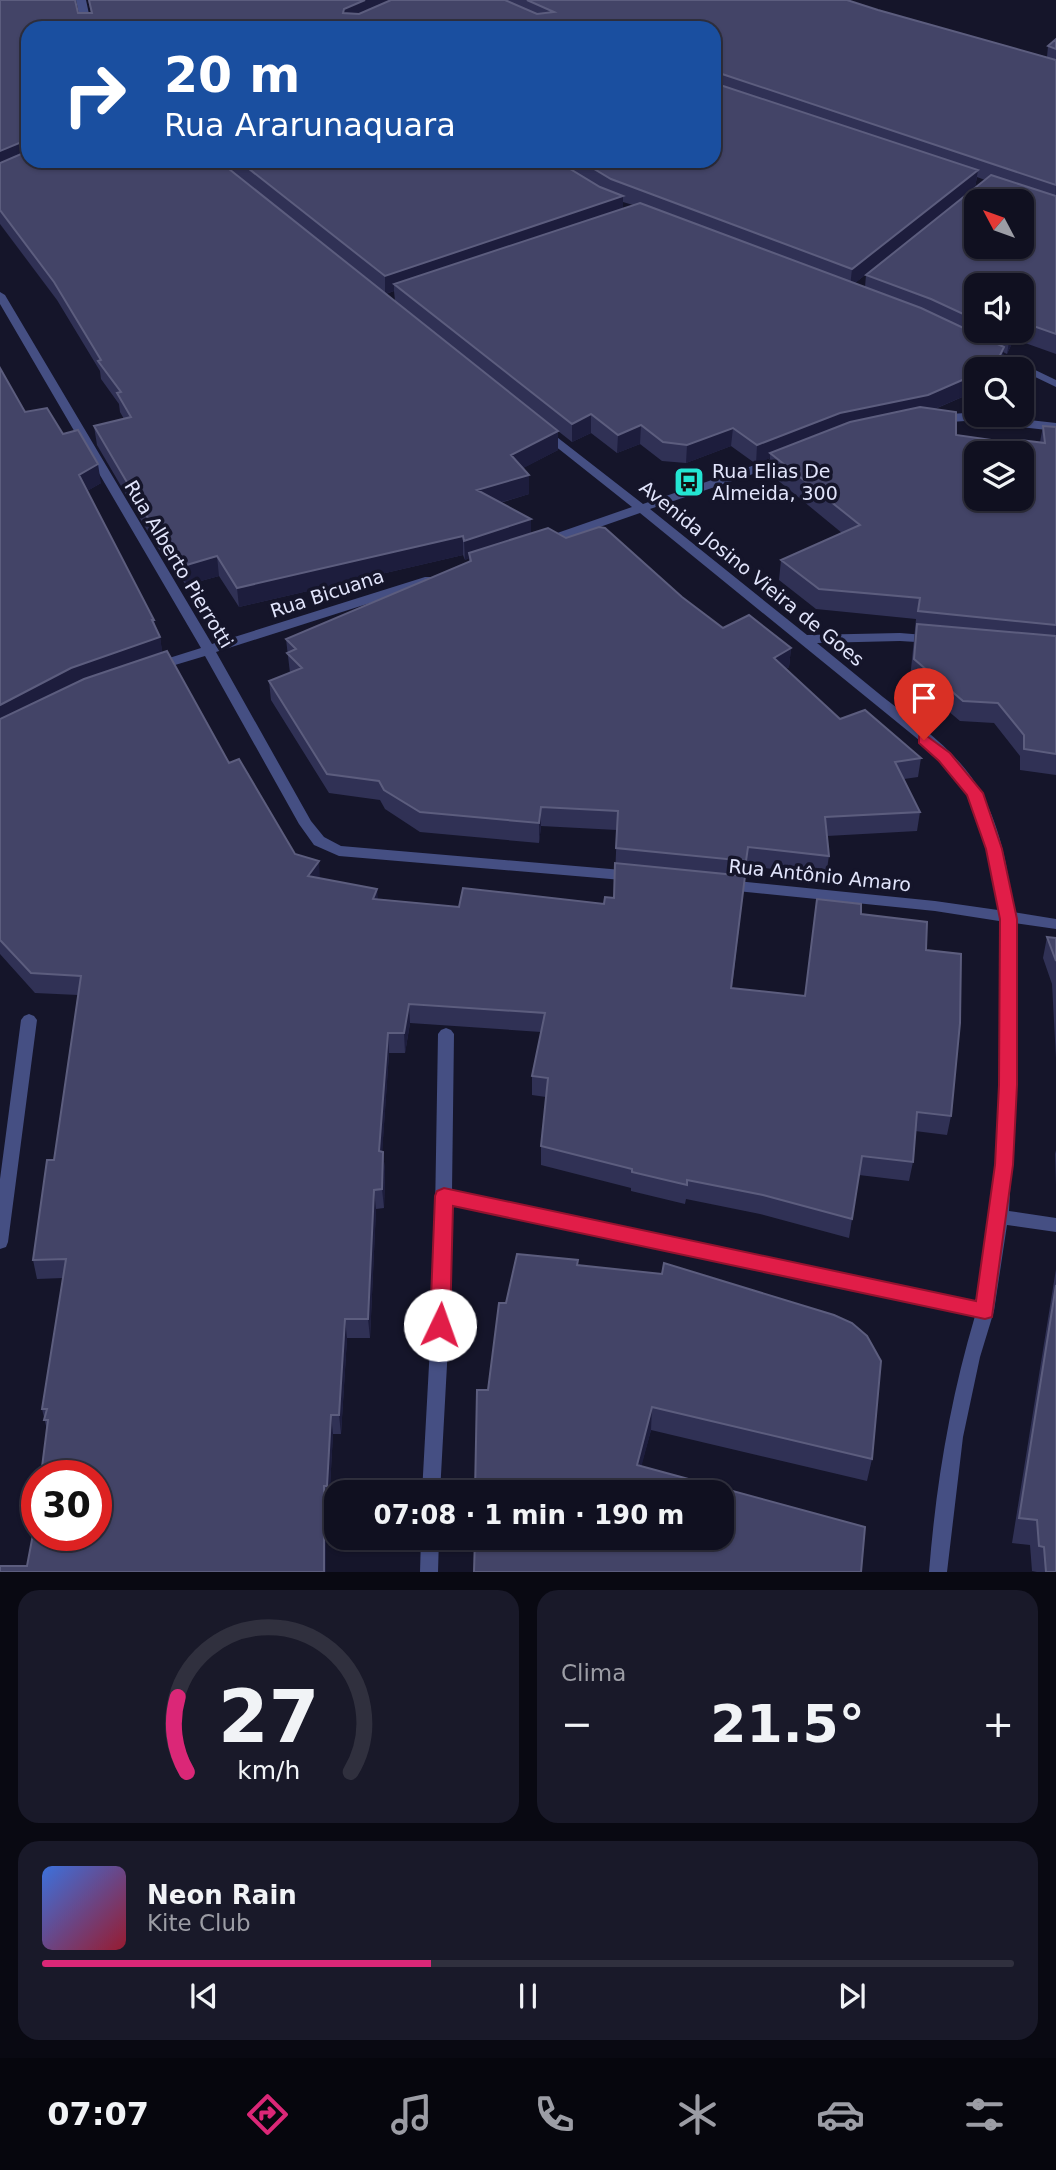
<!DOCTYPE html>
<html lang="pt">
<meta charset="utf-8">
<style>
:root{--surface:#101020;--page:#191929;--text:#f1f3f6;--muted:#9c9da5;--line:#30303e;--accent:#db2777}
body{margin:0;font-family:"DejaVu Sans",sans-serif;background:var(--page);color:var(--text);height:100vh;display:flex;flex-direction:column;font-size:26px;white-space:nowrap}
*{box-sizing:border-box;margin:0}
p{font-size:23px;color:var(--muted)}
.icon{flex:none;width:38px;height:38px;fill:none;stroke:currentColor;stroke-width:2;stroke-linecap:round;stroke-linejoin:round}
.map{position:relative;height:1572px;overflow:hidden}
.side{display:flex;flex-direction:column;gap:18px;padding:18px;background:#090912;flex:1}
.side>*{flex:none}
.banner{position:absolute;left:21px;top:21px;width:700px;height:147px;border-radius:21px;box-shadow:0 2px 5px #0004,0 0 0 2px var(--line);background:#1a4fa0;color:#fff;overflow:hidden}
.needle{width:46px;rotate:311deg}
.tools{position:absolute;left:964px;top:189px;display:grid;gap:14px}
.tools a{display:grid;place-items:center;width:70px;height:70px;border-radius:14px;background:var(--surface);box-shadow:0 2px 5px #0004,0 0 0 2px var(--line);font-size:35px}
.speed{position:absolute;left:21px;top:1460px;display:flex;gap:14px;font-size:35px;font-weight:700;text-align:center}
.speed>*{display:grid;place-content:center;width:91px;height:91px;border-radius:50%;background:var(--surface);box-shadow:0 2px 5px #0004,0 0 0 2px var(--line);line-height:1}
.speed .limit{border:10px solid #d22;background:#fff;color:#111}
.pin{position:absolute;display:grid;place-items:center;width:60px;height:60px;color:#fff;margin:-72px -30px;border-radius:50% 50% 50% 0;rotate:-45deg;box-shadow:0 0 7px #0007}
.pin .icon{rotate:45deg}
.me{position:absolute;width:77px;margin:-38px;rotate:3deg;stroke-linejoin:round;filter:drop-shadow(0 0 5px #0008)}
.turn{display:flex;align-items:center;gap:24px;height:147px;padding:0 28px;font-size:32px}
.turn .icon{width:91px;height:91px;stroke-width:2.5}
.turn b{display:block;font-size:49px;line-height:60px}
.big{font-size:52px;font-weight:800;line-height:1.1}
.side .tile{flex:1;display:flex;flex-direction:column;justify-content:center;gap:10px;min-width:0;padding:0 24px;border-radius:21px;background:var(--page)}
.side .dial{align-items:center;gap:0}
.dial svg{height:182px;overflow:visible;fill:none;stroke:var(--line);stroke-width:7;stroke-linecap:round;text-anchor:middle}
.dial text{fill:var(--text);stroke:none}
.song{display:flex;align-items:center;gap:21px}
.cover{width:84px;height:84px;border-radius:10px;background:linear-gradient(135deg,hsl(220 70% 55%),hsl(350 70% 35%))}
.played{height:7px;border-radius:4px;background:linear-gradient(90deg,var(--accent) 40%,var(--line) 40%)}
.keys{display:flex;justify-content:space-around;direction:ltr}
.heat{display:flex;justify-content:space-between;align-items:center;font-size:38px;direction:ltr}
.side .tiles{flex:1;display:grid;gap:18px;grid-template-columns:1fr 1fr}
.tile:last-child{grid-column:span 2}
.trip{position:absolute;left:324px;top:1480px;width:410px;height:70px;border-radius:21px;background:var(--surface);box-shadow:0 2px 5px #0004,0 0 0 2px var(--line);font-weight:800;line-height:70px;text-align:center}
.dock{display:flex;height:112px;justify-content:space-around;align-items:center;background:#06060d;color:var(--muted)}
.dock .icon{width:49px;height:49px}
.dock .active{color:var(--accent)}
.dock b{font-size:32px;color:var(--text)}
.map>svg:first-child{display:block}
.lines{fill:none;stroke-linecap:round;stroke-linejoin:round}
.street{fill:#454f83;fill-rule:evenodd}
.wall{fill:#303155;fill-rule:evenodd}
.shaded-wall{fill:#1d1d3d}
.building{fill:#434467;stroke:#5c5d7e;stroke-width:2;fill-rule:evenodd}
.route{fill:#e11d48;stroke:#92132f;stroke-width:2}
.labels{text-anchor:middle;stroke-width:7;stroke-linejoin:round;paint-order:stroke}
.poi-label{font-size:19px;fill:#e1e4fb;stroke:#15152a;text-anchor:start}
.street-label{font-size:19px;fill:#e1e4fb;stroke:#15152a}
</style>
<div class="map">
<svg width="1056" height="1572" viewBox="0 0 1056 1572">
<rect width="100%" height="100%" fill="#15152a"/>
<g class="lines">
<path class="street" d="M76,0H86L92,28H82Z
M0,292L5,295L212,644L425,577H433L435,580L433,583L216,652L311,821L324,837L341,846L634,871L639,872L641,876L639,880L634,881L339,856L314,845L299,824L205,656L155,671L148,667L150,664L201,648L0,304Z
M985,346L1056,380V387L981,351V347Z
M965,413L1056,423V431L965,421L937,423L931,419L937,415Z
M544,427L643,504L783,455H791L793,458L791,461L650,509L807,635L900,633L937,636L939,639L937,642L932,643L900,641L817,643C839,661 861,679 883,697C919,725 960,753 982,794C1001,830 1009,872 1013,912L1056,919V929L1014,923L1017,981L1016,1083L1009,1211L1056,1218V1232L1007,1225L994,1311L980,1357L963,1437L947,1572H929C936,1484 950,1400 975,1316L452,1205V1273L440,1493H422L434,1273L438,1034L441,1030L446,1028L451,1030L454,1034L452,1191L978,1302C994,1221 999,1139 1001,1056C1001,1011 1003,966 999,921L935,911L727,890L722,889L720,885L722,881L727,880L935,901L998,910C994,868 986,817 960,782C948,766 933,753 919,740L640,513L548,545H540L538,542L540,539L632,507L540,434L538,431Z
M29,1014L34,1016L37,1020L8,1242L6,1247L0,1249V1179L21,1020L24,1016Z
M421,1538H439L438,1572H420Z"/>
</g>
<path class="wall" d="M0,0L78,13H91L88,0H847L878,10L1047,57L1048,46L1056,39V354L1014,339L1007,354L1003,352L1001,365L999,369H976V391L935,409L956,435L1020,444L1040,442L1043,426L1056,427V775L1020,770V756L994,723L960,721L910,679L916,619L816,609L779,580L781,560L842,533L769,473L770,458L756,464L731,446L686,463L662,461L640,444L617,453L591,433L572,442L558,431V450L523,468L529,494L500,503L531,533L682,597L723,628L791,648L789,667L786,669L840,719L921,758L918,777L904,779L920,812L917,831L827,836L829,856L826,875L746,866L732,988L805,996L861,914L926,950L951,1116L947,1135L915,1131L913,1162L909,1181L859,1175L849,1238L760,1214L686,1199L685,1204L631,1191V1188L541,1165V1146L546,1097L532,1095V1076L541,1032L410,1023L405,1053H389L382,1152H383L385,1171L384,1208L376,1209L370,1338H347L341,1434H333L329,1504L27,1566L35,1527L47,1430L42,1409L63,1278L37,1279L33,1260L54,1160L78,995L35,993L0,954V368L25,412L63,434L101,483L87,491L154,620L155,627L160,637L162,652L229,763L295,854L320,879L378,899L459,907L604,904L614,898L617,830L541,826L539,843L420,832L385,809L380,800L329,793L271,700L269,681L290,673L286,639L469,562V558L465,560L463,555L239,607L219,576L186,585L155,544L97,445L94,426L124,419L120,412L119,404L101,379L100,371L57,300L0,224ZM28,28L714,161H28ZM977,177L985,180L975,187ZM623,202L633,205L623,208ZM908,241L866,275L865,287L855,283ZM976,285H1022V331H976ZM394,291L395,301L386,294Z
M1047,937L1056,938V1058L1052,984L1043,958Z
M1056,1150V1185L1055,1154Z
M577,1265L872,1459L867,1481L651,1430L641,1466L475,1493L488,1390L506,1303Z
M1056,1269V1572H1037L1032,1571L1030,1545L1012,1543Z"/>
<path class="shaded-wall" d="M365,0H405L344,28L343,13L344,9Z
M24,141L27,159L0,170V151Z
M978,170L975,188L850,287L852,269Z
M623,196V214L394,284V291L385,294V276Z
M1012,331H1015L1014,339L1007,354L1010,335Z
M1004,347L1001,365L999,369H987Z
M976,374V391L925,413L770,453V458L756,464L757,445L840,413Z
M591,414V433L572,442V424Z
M641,425L640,444L617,453L618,435Z
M733,428L731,446L686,463L687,445Z
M558,431V450L512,474L511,455Z
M98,464L101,483L82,494L79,475Z
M529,475V494L478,509L477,490Z
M531,519V538L469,553V558L465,560L464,541Z
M463,536V555L239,607L237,588Z
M217,556L219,576L186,585L183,566Z
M152,620H154L157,638L160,637L163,656L0,726V705Z
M791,648L789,667L772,677L774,658Z
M541,807V826L539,843V823Z
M319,861L320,880L308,876Z
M377,889L379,909L373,899Z
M409,1004L410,1023L405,1053L404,1033Z
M388,1033L389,1053L381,1170L379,1151Z
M383,1152L385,1171L384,1208L382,1189Z
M374,1190L376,1209L370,1338L368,1319Z
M345,1319L347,1338L341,1434L339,1415Z
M652,1407L651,1430L636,1487L637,1465Z
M331,1415L333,1434L329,1504L327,1486Z
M324,1486L326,1504V1572H324Z"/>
<path class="building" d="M0,0H75L78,13H92L89,0H365L344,9L343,13L359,14L391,0H505L537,14L554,12L527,0H847L878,10L1056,60V185L716,72L714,74V28H28V141H24L0,151Z
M1056,39V49L1048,46Z
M714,82V83L978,170L852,269L611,179L581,161H714Z
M28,151V161H219L558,431L511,455L529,475L477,490L531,519L464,541L463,536L237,588L217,556L183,566L152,525L94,426L131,417L117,393L121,392L98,361L101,360L54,282L0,210V163Z
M239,161H557L600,187L623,196L385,276Z
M991,175L1056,196V334L1022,322V285H976V320L931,299L866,275ZM976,201H1022V247H976Z
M640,203L921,308L1004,347L995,366L987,369H976V374L928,395L840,413L757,445L733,428L687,445L663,442L641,425L618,435L591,414L572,424L394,284Z
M1000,331H1012L1010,335Z
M0,368L25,412L47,408L63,434L78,430L98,464L79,475L154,620H152L160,637L71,668L0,705Z
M920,407L956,412V435L1020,444L1021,440L1045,443L1043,426L1056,427V625L918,611L920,598L819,589L781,560L860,525L770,453L850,422ZM976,453H1022V499H976Z
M599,527L605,528L682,597L723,628L749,615L791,648L774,658L840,719L865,710L921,758L895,762L920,812L825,817L829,856L748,847L746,861L616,848L618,811L541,807L539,823L420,812L384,790L379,781L327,774L269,681L302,668L287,653L296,649L286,639L471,561L469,553L548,528L566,538Z
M917,624L1056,636V754L1024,749V735L998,703L963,701L914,659Z
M167,651L229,763L239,759L295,854L319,861L308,876L377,889L373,899L459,907L463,888L604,904L605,897L614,898L615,863L745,876L731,988L805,996L817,899L861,904V914L927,922L926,950L961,954L960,1023L951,1116L917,1112L913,1162L862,1156L852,1219L763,1195L687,1180V1185L632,1172V1169L541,1146L548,1078L532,1076L545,1013L409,1004L404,1033H388L379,1151L383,1152L382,1189L374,1190L368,1319H345L339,1415H331L327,1486H324V1572H0V1566H27L37,1513V1535H96V1475H41L48,1420H44L47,1409H42L66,1259L33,1260L47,1160H54L81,976L31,973L0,940V719L84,679Z
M1047,937L1056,938V961Z
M517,1254L578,1260L577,1265L662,1274L664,1263L834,1315L852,1323L867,1336L881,1361L872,1459L652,1407L637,1465L865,1527L861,1572H474L475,1538H721V1493H475L477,1390H488L499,1303H506Z
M1056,1285V1572H1046L1044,1547L1039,1546L1037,1520L1019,1518Z"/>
<path class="route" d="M924,734L950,753L983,793L1002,849L1017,919V1085L1013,1165L992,1317L985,1319L453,1206L450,1325L447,1331L440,1334L433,1331L430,1325L435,1196L437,1191L444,1188L976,1301L995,1165L999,1085L1000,919L986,849L967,795L939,761L919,743V736Z"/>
<defs>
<g id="bus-square" transform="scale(1.575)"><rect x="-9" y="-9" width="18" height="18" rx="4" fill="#24e5d2" stroke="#15152a"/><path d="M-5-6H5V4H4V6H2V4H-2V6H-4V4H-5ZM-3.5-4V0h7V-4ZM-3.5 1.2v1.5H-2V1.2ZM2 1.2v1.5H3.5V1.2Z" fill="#111"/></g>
</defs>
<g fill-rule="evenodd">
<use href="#bus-square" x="689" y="482"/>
</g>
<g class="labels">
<g class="poi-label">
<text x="712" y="478">Rua Elias De<tspan x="712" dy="22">Almeida, 300</tspan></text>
</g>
<g class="street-label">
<text transform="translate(179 564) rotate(59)" y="7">Rua Alberto Pierrotti</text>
<text transform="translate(752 573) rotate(39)" y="7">Avenida Josino Vieira de Goes</text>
<text transform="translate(327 593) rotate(-18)" y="7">Rua Bicuana</text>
<text transform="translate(820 875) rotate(6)" y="7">Rua Antônio Amaro</text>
</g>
</g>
</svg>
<div class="tools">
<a><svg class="needle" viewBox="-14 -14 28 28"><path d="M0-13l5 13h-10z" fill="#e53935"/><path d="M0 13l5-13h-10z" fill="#9c9da5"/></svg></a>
<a><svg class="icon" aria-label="sound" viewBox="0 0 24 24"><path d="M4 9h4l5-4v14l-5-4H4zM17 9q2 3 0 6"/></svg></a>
<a><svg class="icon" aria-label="search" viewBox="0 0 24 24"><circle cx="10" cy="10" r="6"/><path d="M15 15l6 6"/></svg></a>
<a><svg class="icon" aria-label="layers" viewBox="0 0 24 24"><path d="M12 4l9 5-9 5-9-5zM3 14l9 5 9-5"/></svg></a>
</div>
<div class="speed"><div class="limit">30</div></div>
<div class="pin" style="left:924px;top:740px;background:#d93025"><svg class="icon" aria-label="arrive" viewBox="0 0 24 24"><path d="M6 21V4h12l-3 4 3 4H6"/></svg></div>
<svg class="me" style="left:440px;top:1325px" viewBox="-20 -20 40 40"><circle r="19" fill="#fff"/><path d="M0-13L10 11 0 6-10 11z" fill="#e11d48"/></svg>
<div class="trip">07:08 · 1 min · 190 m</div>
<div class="banner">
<div class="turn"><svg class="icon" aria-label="right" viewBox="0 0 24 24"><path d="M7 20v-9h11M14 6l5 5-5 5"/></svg><div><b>20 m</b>Rua Ararunaquara</div></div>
</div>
</div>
<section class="side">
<div class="tiles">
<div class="tile dial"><svg viewBox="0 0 100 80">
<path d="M14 69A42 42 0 1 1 86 69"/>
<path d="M14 69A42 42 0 0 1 10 36" stroke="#db2777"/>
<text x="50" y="56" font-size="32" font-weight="700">27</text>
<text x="50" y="72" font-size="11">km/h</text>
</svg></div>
<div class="tile"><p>Clima</p>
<div class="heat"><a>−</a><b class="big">21.5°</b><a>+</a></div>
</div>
<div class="tile">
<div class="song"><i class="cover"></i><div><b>Neon Rain</b><p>Kite Club</p></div></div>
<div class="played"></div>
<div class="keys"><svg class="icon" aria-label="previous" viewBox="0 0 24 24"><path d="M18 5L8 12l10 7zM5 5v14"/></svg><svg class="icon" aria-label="pause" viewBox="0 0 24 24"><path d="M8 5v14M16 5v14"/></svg><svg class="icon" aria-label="next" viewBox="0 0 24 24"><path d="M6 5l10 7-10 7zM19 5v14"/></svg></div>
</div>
</div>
</section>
<nav class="dock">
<b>07:07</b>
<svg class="icon active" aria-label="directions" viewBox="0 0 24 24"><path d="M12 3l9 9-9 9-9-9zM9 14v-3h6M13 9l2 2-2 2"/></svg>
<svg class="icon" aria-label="music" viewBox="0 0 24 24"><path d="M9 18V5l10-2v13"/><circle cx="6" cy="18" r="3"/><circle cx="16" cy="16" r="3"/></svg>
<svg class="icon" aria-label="phone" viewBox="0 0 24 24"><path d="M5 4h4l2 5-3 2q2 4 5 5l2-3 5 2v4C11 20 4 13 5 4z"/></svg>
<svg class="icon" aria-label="climate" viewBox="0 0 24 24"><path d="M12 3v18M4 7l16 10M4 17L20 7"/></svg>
<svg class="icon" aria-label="car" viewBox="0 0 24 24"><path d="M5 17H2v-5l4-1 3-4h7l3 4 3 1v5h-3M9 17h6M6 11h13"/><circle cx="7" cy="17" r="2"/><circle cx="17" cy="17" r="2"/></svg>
<svg class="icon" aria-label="filters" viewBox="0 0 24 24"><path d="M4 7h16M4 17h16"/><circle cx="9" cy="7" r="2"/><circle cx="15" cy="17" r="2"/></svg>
</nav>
